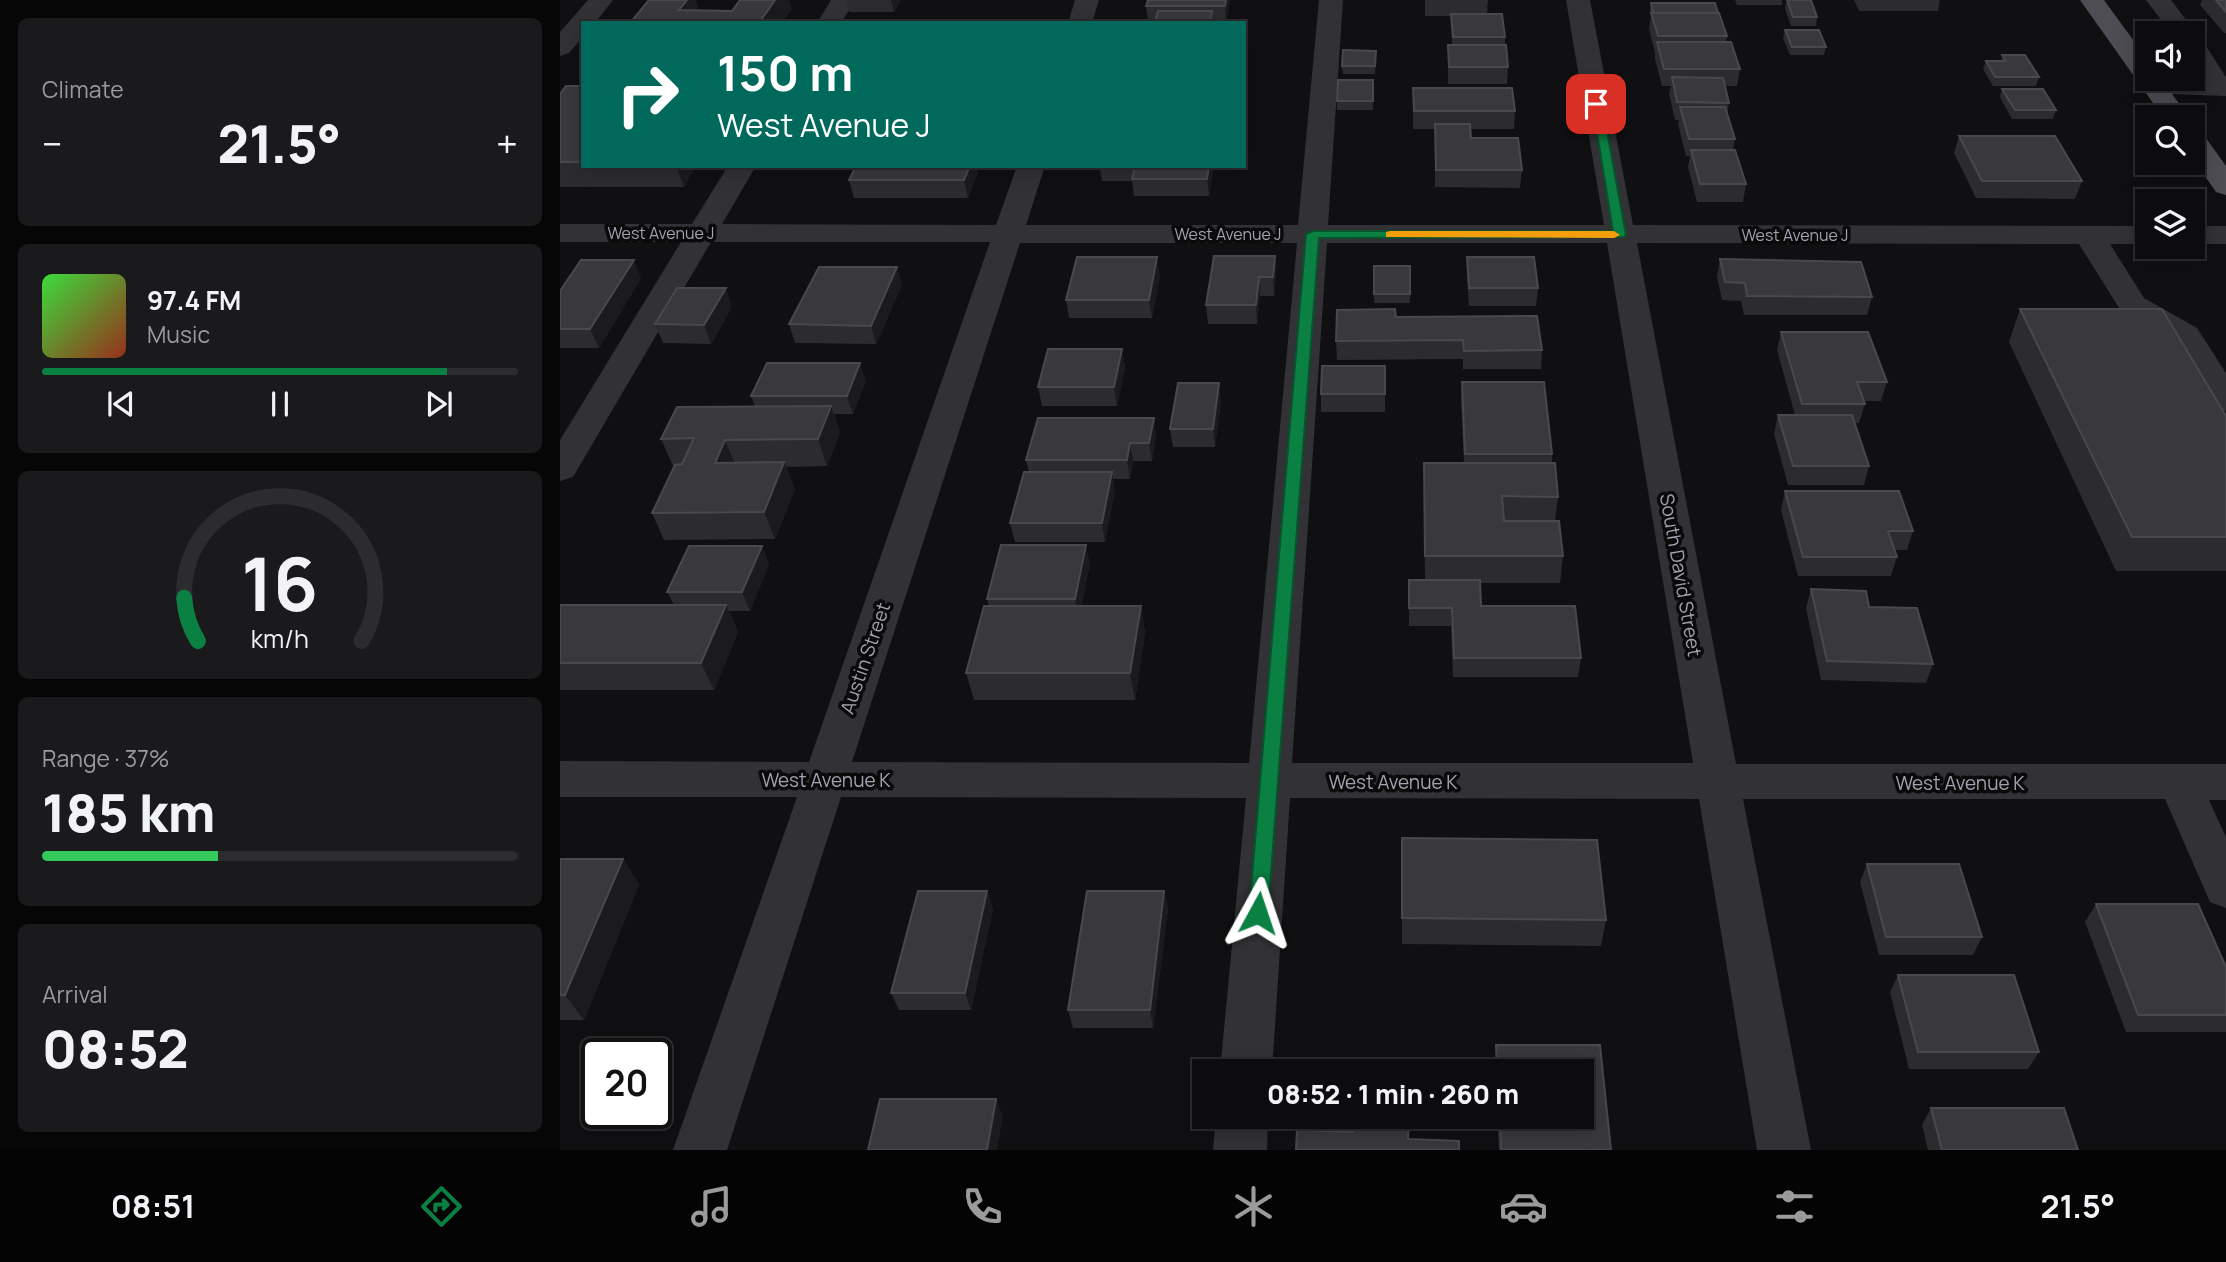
<!DOCTYPE html>
<meta charset="utf-8">
<style>
:root{--surface:#0c0b0d;--page:#1a191b;--text:#f1f3f6;--muted:#9a9b9d;--line:#2c2b2e;--accent:#0b8043}
body{margin:0;font-family:Manrope,sans-serif;background:var(--page);color:var(--text);height:100vh;display:flex;flex-direction:column;font-size:26px;white-space:nowrap}
*{box-sizing:border-box;margin:0}
p{font-size:23px;color:var(--muted)}
.icon{flex:none;width:38px;height:38px;fill:none;stroke:currentColor;stroke-width:2;stroke-linecap:round;stroke-linejoin:round}
.map{position:relative;flex:1;overflow:hidden}
.side{display:flex;flex-direction:column;gap:18px;padding:18px;background:#070607;width:560px}
.side>*{flex:none}
.guide{position:absolute;left:21px;top:21px;width:665px;height:147px;border-radius:0px;box-shadow:0 4px 18px #0003,0 0 0 2px var(--line);background:#00695c;color:#fff;overflow:hidden}
.tools{position:absolute;left:1575px;top:21px;display:grid;gap:14px}
.tools a{display:grid;place-items:center;width:70px;height:70px;border-radius:0px;background:var(--surface);box-shadow:0 4px 18px #0003,0 0 0 2px var(--line);font-size:35px}
.speed{position:absolute;left:21px;top:1038px;display:flex;gap:14px;font-size:35px;font-weight:700;text-align:center}
.speed>*{display:grid;place-content:center;width:91px;height:91px;border-radius:50%;background:var(--surface);box-shadow:0 4px 18px #0003,0 0 0 2px var(--line);line-height:1}
.speed .limit{border:4px solid #111;border-radius:10px;background:#fff;color:#111}
.pin{position:absolute;display:grid;place-items:center;width:60px;height:60px;color:#fff;margin:-30px;border-radius:14px;box-shadow:0 4px 10px #0006}
.me{position:absolute;width:77px;margin:-38px;rotate:5deg;stroke-linejoin:round;filter:drop-shadow(0 0 5px #0008)}
.turn{display:flex;align-items:center;gap:24px;height:147px;padding:0 21px;font-size:32px}
.turn .icon{width:91px;height:91px;stroke-width:2.5}
.turn b{display:block;font-size:49px;line-height:60px}
.big{font-size:52px;font-weight:800;line-height:1.1}
.side .widget{flex:1;display:flex;flex-direction:column;justify-content:center;gap:10px;min-width:0;padding:0 24px;border-radius:10px;background:var(--page)}
.side .dial{align-items:center;gap:0}
.dial svg{height:182px;overflow:visible;fill:none;stroke:var(--line);stroke-width:7;stroke-linecap:round;text-anchor:middle}
.dial text{fill:var(--text);stroke:none}
.song{display:flex;align-items:center;gap:21px}
.cover{width:84px;height:84px;border-radius:10px;background:linear-gradient(135deg,hsl(120 70% 55%),hsl(10 70% 35%))}
.played{height:7px;border-radius:4px;background:linear-gradient(90deg,var(--accent) 85%,var(--line) 85%)}
.keys{display:flex;justify-content:space-around;direction:ltr}
.heat{display:flex;justify-content:space-between;align-items:center;font-size:38px;direction:ltr}
.charge{height:10px;border-radius:5px;background:linear-gradient(90deg,#34c759 37%,var(--line) 0)}
.trip{position:absolute;left:632px;top:1059px;width:402px;height:70px;border-radius:0px;background:var(--surface);box-shadow:0 4px 18px #0003,0 0 0 2px var(--line);font-weight:800;line-height:70px;text-align:center}
.menu{display:flex;height:112px;justify-content:space-around;align-items:center;background:#050405;color:var(--muted)}
.menu .icon{width:49px;height:49px}
.menu .current{color:var(--accent)}
.menu b{font-size:32px;color:var(--text)}
main{display:flex;flex:1;min-height:0}
.map>svg:first-child{display:block}
.lines{fill:none;stroke-linecap:round;stroke-linejoin:round}
.minor{fill:#323135;fill-rule:evenodd}
.major{fill:#4e4d54;fill-rule:evenodd}
.wall{fill:#2c2b2e}
.shaded-wall{fill:#1b1a1c}
.building{fill:#39383c;stroke:#49484e;stroke-width:2}
.route{fill:#0b8043;stroke:#07532c;stroke-width:2}
.slow{fill:#f59e0b}
.labels{text-anchor:middle;stroke-width:7;stroke-linejoin:round;paint-order:stroke}
.far-street-label{font-size:16px;fill:#a2a2b0;stroke:#0b0a0b}
.street-label{font-size:19px;fill:#a2a2b0;stroke:#0b0a0b}
</style>
<main>
<section class="side">
<div class="widget"><p>Climate</p>
<div class="heat"><a>−</a><b class="big">21.5°</b><a>+</a></div>
</div>
<div class="widget">
<div class="song"><i class="cover"></i><div><b>97.4 FM</b><p>Music</p></div></div>
<div class="played"></div>
<div class="keys"><svg class="icon" aria-label="previous" viewBox="0 0 24 24"><path d="M18 5L8 12l10 7zM5 5v14"/></svg><svg class="icon" aria-label="pause" viewBox="0 0 24 24"><path d="M8 5v14M16 5v14"/></svg><svg class="icon" aria-label="next" viewBox="0 0 24 24"><path d="M6 5l10 7-10 7zM19 5v14"/></svg></div>
</div>
<div class="widget dial"><svg viewBox="0 0 100 80">
<path d="M14 69A42 42 0 1 1 86 69"/>
<path d="M14 69A42 42 0 0 1 8 50" stroke="#0b8043"/>
<text x="50" y="56" font-size="32" font-weight="700">16</text>
<text x="50" y="72" font-size="11">km/h</text>
</svg></div>
<div class="widget"><p>Range · 37%</p><b class="big">185 km</b><div class="charge"></div></div>
<div class="widget"><p>Arrival</p><b class="big">08:52</b></div>
</section>
<div class="map">
<svg width="1666" height="1150" viewBox="0 0 1666 1150">
<rect width="100%" height="100%" fill="#100f11"/>
<g class="lines">
<path class="minor" d="M28,0H53L35,23H23V37L9,53L0,56V32Z
M271,0H295L281,23H257Z
M515,0H539L532,23H508Z
M759,0H783L768,225H1044L1006,0H1030L1073,225L1587,226V244H1550L1584,298L1637,328L1666,373V411L1654,408L1614,341L1561,311L1519,244L1077,243L1176,764H1666V800H1649L1666,837V908L1650,902L1605,799H1183L1251,1150H1197L1139,799L730,798L712,1071H660L686,798L281,797L167,1150H113L237,797H0V761L249,762L430,242H151L13,477L0,481V440L121,242H0V224H132L168,166H196L162,224L436,225L457,166H485L466,225H738ZM460,243H737L689,763L292,762ZM767,243H1047L1133,763H732Z
M1586,0H1611L1636,33L1633,38L1642,40L1666,77V96L1585,93L1581,87L1585,81L1594,79L1643,81L1633,65V33H1611Z
M1633,226H1666V244H1633Z
M656,1116H708L707,1150H653Z"/>
<path class="major" d="M1520,0H1544L1587,59V79H1601L1629,117H1603Z
M1633,132L1643,134L1666,166V195L1656,192L1633,159Z"/>
</g>
<path class="wall" d="M286,0H341L334,12H289Z
M670,0L666,22H588L586,6Z
M865,0H928L927,14L945,37V45L948,67L947,84H888V45H892L891,16H865Z
M1175,0H1222V5H1177Z
M1227,0L1257,17L1256,26H1231L1225,8Z
M1294,0H1380L1378,11H1299Z
M1642,0H1666V33H1664L1640,5Z
M1091,3L1167,36L1166,42L1180,69L1177,86H1165L1169,103L1167,116L1175,139L1173,150L1186,184L1183,202H1137L1128,167L1130,156H1126L1118,124L1119,120H1115L1109,94L1111,86H1102L1095,59V53L1089,29L1091,16L1090,11Z
M1225,30L1266,47L1264,55H1230L1223,38Z
M816,51L815,74H783L782,66Z
M1442,55L1479,77L1476,86H1433L1423,69L1426,61H1441Z
M813,80V110H777V101Z
M23,86V166H136L124,187H0V94Z
M853,88L955,111L954,129H910L911,138L962,170L960,188L875,187V129H853Z
M1442,89L1496,110L1493,119H1452L1440,97Z
M1399,136L1522,181L1515,199L1416,198L1394,153Z
M539,166H654L649,196H574L572,181H542Z
M418,172L408,198H294L289,180Z
M715,256L716,274L714,296H700L697,324H648L646,305Z
M907,257L978,288L976,306H909L907,275Z
M1160,259L1312,297L1307,315H1184L1181,301L1162,300L1157,277Z
M814,266H850V303H814Z
M600,275L592,318H509L506,300Z
M81,278L39,348H0V291Z
M342,285L316,344L235,343L229,324Z
M172,307L151,344L103,343L95,324Z
M1460,309L1666,416V571H1556L1449,342Z
M836,317L982,350L981,369H903V359L777,360L776,341Z
M1221,332L1327,382L1321,401H1303L1305,404L1299,423H1295L1309,466L1304,485H1228L1214,434L1218,415H1235L1217,350Z
M562,349L565,368L557,406H482L478,387Z
M825,366V412H761V394Z
M306,381L293,414H274L280,433L267,466L226,467L235,489L215,539L104,540L92,513L114,466H113L101,439L195,407L191,396Z
M902,382L992,454V463L998,497L995,521L1003,556L1000,583H920L921,606L1021,658L1018,677H893L891,626H849V580H865L864,463H904L901,400Z
M661,401L655,447H613L610,429Z
M594,418L596,437L592,461H573L570,479H553L555,490L545,542H455L450,523L469,472L466,460Z
M1225,491L1353,531L1347,550H1335L1337,557L1331,576H1238L1221,510Z
M202,546L209,565L190,611H169L178,632L154,690H0V605H114L107,592Z
M530,564L521,606H581L585,633L575,700H414L406,673L429,606L427,599Z
M1251,589L1373,664L1366,683L1261,680L1246,608Z
M842,838L1046,920L1041,946L842,944Z
M0,859H63L79,885L24,1020H0Z
M1307,864L1422,937L1413,955H1319L1300,882Z
M427,891L433,909L411,1010H339L331,993Z
M604,891L608,909L593,1028H513L508,1010Z
M1536,904L1666,967V1032H1566L1525,922Z
M1338,975L1479,1052L1468,1069H1349L1330,992Z
M936,1045H1040L1051,1150H939L937,1116H1022V1071H935Z
M1371,1108L1518,1150H1368L1362,1125Z"/>
<path class="shaded-wall" d="M127,0H136L141,15L119,10Z
M215,0H229L232,9L222,23H199Z
M331,0H341L334,12Z
M666,0H670L666,22L665,6Z
M116,166H136L124,187Z
M410,166H417L418,172L408,198L404,180Z
M649,166H654L649,196L647,179Z
M715,256L716,274L714,296L713,277Z
M597,257L600,275L592,318L589,300Z
M74,260L81,278L39,348L30,329Z
M337,267L342,285L316,344L311,326Z
M699,277L700,296L697,324L696,305Z
M166,288L172,307L151,344L144,325Z
M562,349L565,368L557,406L554,387Z
M300,363L306,381L293,414L287,396Z
M659,383L661,401L655,447L653,429Z
M271,406L280,433L267,466L258,439Z
M594,418L596,437L592,461L589,443Z
M165,440L176,467L155,463Z
M570,443L573,461L570,479L567,460Z
M224,462L235,489L215,539L204,512Z
M552,472L555,490L545,542L542,523Z
M526,545L530,564L519,618L515,599Z
M202,546L209,565L190,611L182,592Z
M166,605L178,632L154,690L141,663Z
M581,606L585,633L575,700L570,673Z
M63,859L79,885L24,1020L5,995Z
M427,891L433,909L411,1010L405,993Z
M604,891L608,909L593,1028L590,1010Z
M436,1099L443,1116L437,1150H427Z"/>
<path class="building" d="M89,0H127L119,10L172,11L180,0H215L199,23H70Z
M588,0H666L665,6H586Z
M1227,0H1251L1257,17H1233Z
M1656,0H1666V12Z
M1091,3H1155L1158,13H1093Z
M598,11H652L650,23H595Z
M1091,13H1159L1167,36H1098Z
M891,14H942L945,37H893Z
M369,21H433L432,23H368Z
M1225,30H1259L1266,47H1232Z
M1097,42H1171L1180,69H1104Z
M888,45H946L948,67H889Z
M783,50L816,51L815,66H782Z
M1442,55H1465L1479,77H1435L1426,61H1446Z
M1112,77L1163,78L1169,103L1117,102Z
M778,80H813V101H777Z
M6,86H23V162H0V94Z
M853,88H952L955,111H854Z
M1442,89H1483L1496,110H1455Z
M1120,107H1165L1175,139H1129Z
M875,124H910L911,138H958L962,170H876Z
M1399,136H1495L1522,181H1422Z
M1131,150H1175L1186,184H1140Z
M296,166H410L404,180H289Z
M575,166H649L647,179H572Z
M654,256H715L713,277H699L696,305H646Z
M517,257H597L589,300H506Z
M907,257H974L978,288H909Z
M1160,259L1301,262L1312,297L1187,296L1185,283L1165,282Z
M21,260H74L30,329H0V291Z
M814,266H850V294H814Z
M259,267H337L311,326L229,324Z
M117,288H166L144,325L95,324Z
M835,309L836,317L977,316L982,350L904,351L903,340L776,341L777,310Z
M1460,309H1602L1666,416V537H1572Z
M1221,332H1308L1327,382H1297L1305,404H1242Z
M488,349H562L554,387H478Z
M207,363H300L287,396H191Z
M762,366H825V394H761Z
M902,382H984L992,454H905Z
M618,383H659L653,429H610Z
M271,406L258,439L165,440L155,463L224,462L204,512L92,513L115,465L122,464L134,438L101,439L117,407Z
M1218,415H1292L1309,466H1233Z
M478,418H594L589,443H570L567,460H466Z
M864,463H995L998,497L942,496L944,521H999L1003,556H865Z
M464,472H552L542,523H450Z
M1225,491H1339L1353,531H1328L1337,557H1243Z
M441,545H526L515,599H427Z
M129,546H202L182,592H107Z
M849,580H920L921,606H1015L1021,658H894L892,608H849Z
M1251,589L1306,591L1309,607L1357,608L1373,664L1267,661Z
M0,605H166L141,663H0Z
M424,606H581L570,673H406Z
M842,838L1037,840L1046,920L842,918Z
M0,859H63L5,995H0Z
M1307,864H1399L1422,937H1326Z
M358,891H427L405,993H331Z
M527,891H604L590,1010H508Z
M1536,904H1638L1666,967V1015H1578Z
M1338,975H1454L1479,1052H1358Z
M936,1045H1040L1051,1150H941L940,1116H1022V1071H937Z
M797,1065L850,1067V1071H796Z
M320,1099H436L427,1150H308Z
M1371,1108H1504L1518,1150H1382Z
M794,1116H849L848,1139L899,1141V1150H736L737,1130L793,1132Z"/>
<path class="route" d="M1032,102L1042,104L1066,235L1064,237L759,238L708,913L705,919L698,922L692,919L689,913L746,234L753,231H1053Z"/>
<path class="slow" d="M830,231H1054L1060,235L1054,238L826,237V232Z"/>
<g class="labels">
<g class="far-street-label">
<text x="101" y="239">West Avenue J</text>
<text x="668" y="240">West Avenue J</text>
<text x="1235" y="241">West Avenue J</text>
</g>
<g class="street-label">
<text transform="translate(1121 575) rotate(80)" y="7">South David Street</text>
<text transform="translate(305 658) rotate(-71)" y="7">Austin Street</text>
<text x="266" y="787">West Avenue K</text>
<text x="833" y="789">West Avenue K</text>
<text x="1400" y="790">West Avenue K</text>
</g>
</g>
</svg>
<div class="tools">
<a><svg class="icon" aria-label="sound" viewBox="0 0 24 24"><path d="M4 9h4l5-4v14l-5-4H4zM17 9q2 3 0 6"/></svg></a>
<a><svg class="icon" aria-label="search" viewBox="0 0 24 24"><circle cx="10" cy="10" r="6"/><path d="M15 15l6 6"/></svg></a>
<a><svg class="icon" aria-label="layers" viewBox="0 0 24 24"><path d="M12 4l9 5-9 5-9-5zM3 14l9 5 9-5"/></svg></a>
</div>
<div class="speed"><div class="limit">20</div></div>
<div class="pin" style="left:1036px;top:104px;background:#d93025"><svg class="icon" aria-label="arrive" viewBox="0 0 24 24"><path d="M6 21V4h12l-3 4 3 4H6"/></svg></div>
<svg class="me" style="left:698px;top:913px" viewBox="-20 -20 40 40"><path d="M0-17L14 15 0 8-14 15z" fill="#0b8043" stroke="#fff" stroke-width="4"/></svg>
<div class="trip">08:52 · 1 min · 260 m</div>
<div class="guide">
<div class="turn"><svg class="icon" aria-label="right" viewBox="0 0 24 24"><path d="M7 20v-9h11M14 6l5 5-5 5"/></svg><div><b>150 m</b>West Avenue J</div></div>
</div>
</div>
</main>
<nav class="menu">
<b>08:51</b>
<svg class="icon current" aria-label="directions" viewBox="0 0 24 24"><path d="M12 3l9 9-9 9-9-9zM9 14v-3h6M13 9l2 2-2 2"/></svg>
<svg class="icon" aria-label="music" viewBox="0 0 24 24"><path d="M9 18V5l10-2v13"/><circle cx="6" cy="18" r="3"/><circle cx="16" cy="16" r="3"/></svg>
<svg class="icon" aria-label="phone" viewBox="0 0 24 24"><path d="M5 4h4l2 5-3 2q2 4 5 5l2-3 5 2v4C11 20 4 13 5 4z"/></svg>
<svg class="icon" aria-label="climate" viewBox="0 0 24 24"><path d="M12 3v18M4 7l16 10M4 17L20 7"/></svg>
<svg class="icon" aria-label="car" viewBox="0 0 24 24"><path d="M5 17H2v-5l4-1 3-4h7l3 4 3 1v5h-3M9 17h6M6 11h13"/><circle cx="7" cy="17" r="2"/><circle cx="17" cy="17" r="2"/></svg>
<svg class="icon" aria-label="filters" viewBox="0 0 24 24"><path d="M4 7h16M4 17h16"/><circle cx="9" cy="7" r="2"/><circle cx="15" cy="17" r="2"/></svg>
<b>21.5°</b>
</nav>
